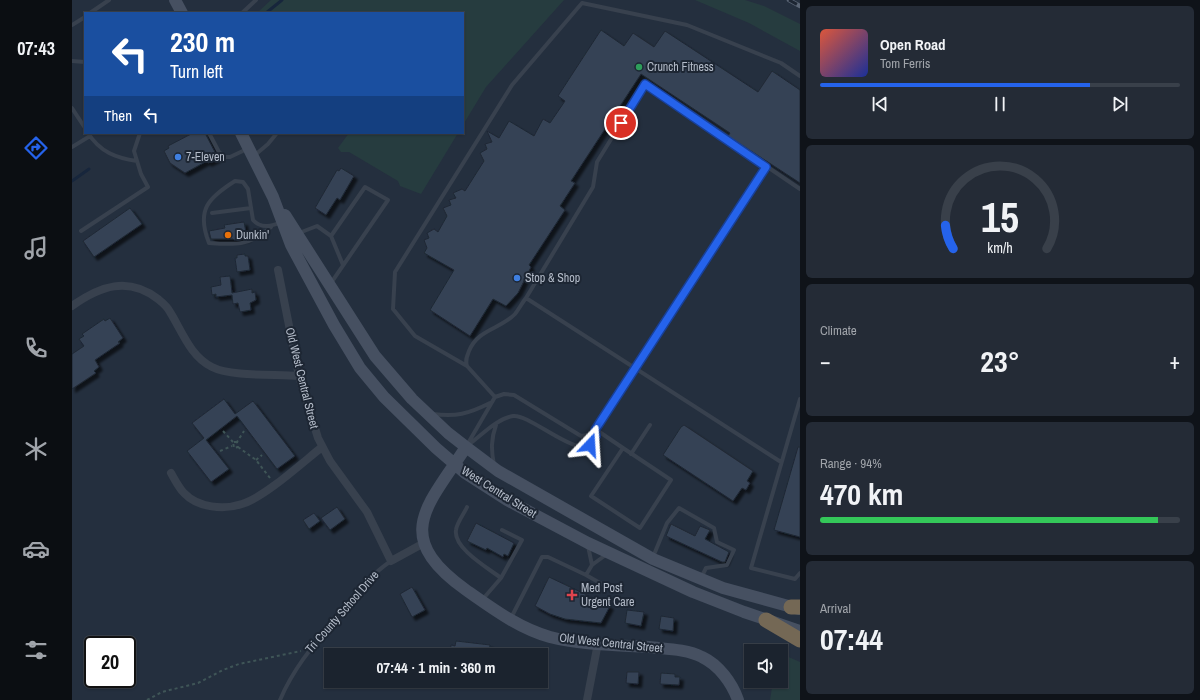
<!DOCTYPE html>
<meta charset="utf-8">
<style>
:root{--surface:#1b232e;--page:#242b36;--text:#f1f3f6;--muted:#a0a4aa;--line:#39404a;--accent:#2563eb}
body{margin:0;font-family:"Archivo Narrow",sans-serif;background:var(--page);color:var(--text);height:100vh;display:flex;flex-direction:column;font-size:15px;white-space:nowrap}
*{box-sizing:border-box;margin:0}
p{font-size:13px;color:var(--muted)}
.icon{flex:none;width:22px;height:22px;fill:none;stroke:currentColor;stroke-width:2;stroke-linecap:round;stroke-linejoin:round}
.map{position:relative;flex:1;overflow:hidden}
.side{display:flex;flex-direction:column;gap:6px;padding:6px;background:#0f1319;width:400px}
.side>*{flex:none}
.banner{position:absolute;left:12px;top:12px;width:380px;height:122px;border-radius:0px;box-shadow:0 1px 3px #0004,0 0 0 1px var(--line);background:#1a4fa0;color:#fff;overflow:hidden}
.tools{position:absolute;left:672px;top:644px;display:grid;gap:8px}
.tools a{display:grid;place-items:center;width:44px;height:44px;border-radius:0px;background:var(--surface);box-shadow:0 1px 3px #0004,0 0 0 1px var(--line);font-size:20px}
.speed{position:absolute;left:12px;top:636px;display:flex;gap:8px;font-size:20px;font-weight:700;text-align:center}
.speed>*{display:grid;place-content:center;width:52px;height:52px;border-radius:50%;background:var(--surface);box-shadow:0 1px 3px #0004,0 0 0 1px var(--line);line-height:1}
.speed .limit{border:2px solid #111;border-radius:6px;background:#fff;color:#111}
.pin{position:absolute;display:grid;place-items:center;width:34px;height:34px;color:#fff;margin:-17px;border:2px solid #fff;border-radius:50%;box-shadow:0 1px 4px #0007}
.me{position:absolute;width:44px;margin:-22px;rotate:20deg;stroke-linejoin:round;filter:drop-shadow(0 0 3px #0008)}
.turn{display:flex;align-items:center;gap:14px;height:84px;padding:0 20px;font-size:18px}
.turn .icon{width:52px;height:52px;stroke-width:2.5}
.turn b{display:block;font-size:28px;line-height:34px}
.then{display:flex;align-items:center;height:38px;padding:0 20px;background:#0003;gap:8px;font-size:15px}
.big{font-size:30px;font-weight:700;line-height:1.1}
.side .tile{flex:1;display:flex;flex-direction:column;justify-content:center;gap:6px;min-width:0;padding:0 14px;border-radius:6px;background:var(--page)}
.side .dial{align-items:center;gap:0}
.dial svg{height:104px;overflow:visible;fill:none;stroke:var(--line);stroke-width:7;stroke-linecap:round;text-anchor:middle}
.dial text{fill:var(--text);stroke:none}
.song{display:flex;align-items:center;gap:12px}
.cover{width:48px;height:48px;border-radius:6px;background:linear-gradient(135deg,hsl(10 70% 55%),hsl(230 70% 35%))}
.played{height:4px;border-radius:2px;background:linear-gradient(90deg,var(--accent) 75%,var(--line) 75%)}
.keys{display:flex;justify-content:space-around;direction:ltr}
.heat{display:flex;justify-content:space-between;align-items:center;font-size:22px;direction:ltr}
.charge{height:6px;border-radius:3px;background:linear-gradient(90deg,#34c759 94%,var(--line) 0)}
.trip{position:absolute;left:252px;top:648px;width:224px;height:40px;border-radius:0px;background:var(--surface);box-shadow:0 1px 3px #0004,0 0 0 1px var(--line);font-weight:700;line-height:40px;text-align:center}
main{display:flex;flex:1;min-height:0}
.tabs{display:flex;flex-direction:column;width:72px;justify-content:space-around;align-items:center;background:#0b0e12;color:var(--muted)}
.tabs .icon{width:28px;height:28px}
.tabs .active{color:var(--accent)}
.tabs b{font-size:18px;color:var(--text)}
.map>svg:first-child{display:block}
.green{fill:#263c3f}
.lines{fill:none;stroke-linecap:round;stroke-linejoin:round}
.stream{stroke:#17263c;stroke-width:3}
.building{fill:#364354;stroke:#1f2835;filter:url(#shadow)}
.path{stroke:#3f5557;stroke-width:2;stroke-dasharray:3 3;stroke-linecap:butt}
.service{stroke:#38414e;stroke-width:4}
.minor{stroke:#38414e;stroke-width:8}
.secondary{stroke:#465061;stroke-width:12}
.motorway{stroke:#746855;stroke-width:15}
.rail-casing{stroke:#5a6575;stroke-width:4.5}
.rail{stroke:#1d2633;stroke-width:3;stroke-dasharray:9;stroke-linecap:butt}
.route-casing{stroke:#184099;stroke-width:10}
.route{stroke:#2563eb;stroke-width:7}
.leisure-dot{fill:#2e9e5b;stroke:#1d2633;stroke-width:1.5}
.shop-dot{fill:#3f7fe0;stroke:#1d2633;stroke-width:1.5}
.food-dot{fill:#e8710a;stroke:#1d2633;stroke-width:1.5}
.health-dot{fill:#e0444e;stroke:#1d2633;stroke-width:1.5}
.labels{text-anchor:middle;stroke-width:4;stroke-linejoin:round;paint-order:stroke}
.poi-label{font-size:12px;fill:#b4bcc9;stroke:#1d2633;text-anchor:start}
.street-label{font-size:12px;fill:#b4bcc9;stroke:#1d2633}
</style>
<main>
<nav class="tabs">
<b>07:43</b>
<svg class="icon active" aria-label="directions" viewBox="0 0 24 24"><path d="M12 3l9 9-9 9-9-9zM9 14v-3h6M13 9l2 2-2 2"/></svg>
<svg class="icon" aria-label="music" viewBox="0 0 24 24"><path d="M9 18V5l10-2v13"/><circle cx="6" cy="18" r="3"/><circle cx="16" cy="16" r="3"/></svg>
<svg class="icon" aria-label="phone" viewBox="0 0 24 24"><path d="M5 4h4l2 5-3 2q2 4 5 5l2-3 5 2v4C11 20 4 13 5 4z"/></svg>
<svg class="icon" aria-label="climate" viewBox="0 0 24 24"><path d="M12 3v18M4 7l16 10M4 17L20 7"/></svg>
<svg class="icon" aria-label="car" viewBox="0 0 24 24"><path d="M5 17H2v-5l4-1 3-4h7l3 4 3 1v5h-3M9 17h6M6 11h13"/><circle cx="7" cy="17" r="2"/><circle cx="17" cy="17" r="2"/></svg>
<svg class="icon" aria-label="filters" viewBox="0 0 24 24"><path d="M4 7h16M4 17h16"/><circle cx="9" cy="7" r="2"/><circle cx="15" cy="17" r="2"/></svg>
</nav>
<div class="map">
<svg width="728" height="700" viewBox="0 0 728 700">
<defs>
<filter id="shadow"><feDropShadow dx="3.5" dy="3.5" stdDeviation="1" flood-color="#0009"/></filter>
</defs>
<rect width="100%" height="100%" fill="#242f3e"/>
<path class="green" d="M199,0H492L414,87L391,125V13H185Z
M623,0H673L692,6L728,24V51L677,23Z
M277,133H386L349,194L328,186L326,181L277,152H269L266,148Z
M712,655L728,662V700H698L701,681H709V658Z"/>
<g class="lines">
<path class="stream" d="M194,13L210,0
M0,181L17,169"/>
</g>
<path class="building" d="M529,30L552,46L561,33L582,47L593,31L686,92L700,71L728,90V183L656,136L658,133L569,74L499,181L503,183L488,206L493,210L457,265L459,267L446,293L434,306L421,299L398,336L358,310L382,270L352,253L355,248L352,240L357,238L355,233L362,229L366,232L375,216L371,208L379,205L377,200L384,198L381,193L390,189L393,191L412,161L408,153L415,149L413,144L420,142L415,131L427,138L437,121L462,136L471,119L478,123L493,101L486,96Z
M121,133H133L146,158L136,163L135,161L113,173L98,163L92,151L97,148L96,146Z
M269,168L282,176L268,200L265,198L254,215L243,208L265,170L267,171Z
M58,208L70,224L22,257L11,241Z
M172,222L175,238L162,240L161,239H139L137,231L153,228L152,225Z
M173,254V256H176L178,270L165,272L163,258H165V255Z
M158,276L160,293L180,289V293L183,292L184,300L178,303L179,310L168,312L166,303L161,304L160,295L144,297V294L140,295L139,287L149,285L148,277Z
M38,318L51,338L46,342L48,343L23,360L27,367L22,371L24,373L0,389V354L12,346L7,339L12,336L10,334L32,319L33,321Z
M152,399L163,414L181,401L223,456L205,469L165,416L134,440L157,469L139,482L115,451L132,438L120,423Z
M612,425L681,471L675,481L678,483L674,490L670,488L661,501L591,455L609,427Z
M726,447H728V537L702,530Z
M265,507L273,519L258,530L249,518Z
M242,513L248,521L237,529L231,520Z
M404,523L442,543L436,556L432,554L431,557L415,548L414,550L395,541Z
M599,524L623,536L628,526L638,530L633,539L657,552L653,562H650L594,536Z
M477,577L538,606L529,623L493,619L478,614L463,606Z
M340,587L353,610L340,617L328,594Z
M555,610L572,612L569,626L553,623Z
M589,616L602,618L601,631L587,629Z
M384,641L418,645L417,655H378L379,645L383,646Z
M555,672H567L566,684L554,683Z
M589,673L603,674V677H608L607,685L588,684Z"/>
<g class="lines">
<path class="path" d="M151,431L161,442
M165,442H161L162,448L166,447L165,442L172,431
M166,447L184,460L198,478
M148,451L160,446
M184,460L190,455
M75,700L90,692L126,683L151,670L167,664L229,651"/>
<path class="service" d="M18,13L37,0
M170,13L184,0
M0,25L13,17
M0,61L13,62
M0,108L13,128
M16,133C28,152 44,158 65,161
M137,133L147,152L153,157H158L175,149
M0,147L18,136
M183,155L196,144L205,133
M140,213L179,208
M199,227C178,246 164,245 137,243C124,210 136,198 163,181L171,182L176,189L181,220C189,229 200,226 210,222
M9,231L76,187L69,174L62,151L68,133
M227,233L245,226L259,236L293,187L316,200L259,283
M259,236L271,265
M454,298L709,462
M395,366L343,336L321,309L323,272L440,85L510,3L615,25L709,63L728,76
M423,397L395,366C393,360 395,356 397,351C406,329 429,329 443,314C447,309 450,303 454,298L521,187L525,162L573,84L728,189
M423,397L432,394L442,395L509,436L515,435L523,429L694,167
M728,399L679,568L723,579L728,573
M361,414C384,417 396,414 418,403
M523,429L551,448L519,496L568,528L599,480L551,448
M395,445L423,397
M395,446C409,436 424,419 441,416C460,413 518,472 524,434L523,430
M559,454L578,425
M422,465C419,450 419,439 424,425
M395,507C392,514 385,522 384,530C381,548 416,568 429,578L410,600
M516,546L520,565L535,554
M581,557L595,523L607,508L642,528L645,542L662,550L655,565L634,568L629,578
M514,575L542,591
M429,578L450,540L430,530
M439,618L470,557H476L514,575L520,565
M208,700C222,667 244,642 267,614C283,595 298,575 319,561"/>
<path class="minor" d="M206,270L227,376L246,438L258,461L295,512L319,561L352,543
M0,306C28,286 56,276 86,299C91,303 95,306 98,312C110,331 118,356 140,367C159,377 204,374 227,376
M99,473C103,480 107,488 112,493C126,508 152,510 170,504C193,497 231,462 250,447
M515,700L526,643"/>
<path class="secondary" d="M103,0L110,13
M169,133L201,197L219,245L262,325L288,368L312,397L364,448L393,473L435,500L516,543L621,592L672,612L728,631
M213,215L303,356L340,399L376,433L394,447L426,471L581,559L651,588L727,609
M394,447C355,507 319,536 394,590C420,608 446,628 478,637C509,645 544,645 577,647C594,649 614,649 630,657C647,665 660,683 666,700"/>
<path class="motorway" d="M719,607H728
M694,620L728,640"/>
<g class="rail-casing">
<path id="rail" d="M717,0L728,6"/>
</g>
<use href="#rail" class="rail"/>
</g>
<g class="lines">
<g class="route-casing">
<path id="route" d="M518,445L524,436L523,430L694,167L573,84L549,123"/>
</g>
<use href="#route" class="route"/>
</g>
<circle class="leisure-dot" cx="567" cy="67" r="4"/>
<g class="shop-dot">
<circle cx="106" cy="157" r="4"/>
<circle cx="445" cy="278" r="4"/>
</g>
<circle class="food-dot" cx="156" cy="235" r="4"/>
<path class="health-dot" d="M498 589h4v4h4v4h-4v4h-4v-4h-4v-4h4z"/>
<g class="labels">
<g class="poi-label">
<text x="575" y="71">Crunch Fitness</text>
<text x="114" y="161">7-Eleven</text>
<text x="164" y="239">Dunkin'</text>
<text x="453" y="282">Stop &amp; Shop</text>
<text x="509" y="592">Med Post<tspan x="509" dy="14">Urgent Care</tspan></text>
</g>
<g class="street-label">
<text transform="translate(230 378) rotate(76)" y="4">Old West Central Street</text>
<text transform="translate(427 492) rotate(32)" y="4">West Central Street</text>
<text transform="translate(270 612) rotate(-49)" y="4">Tri County School Drive</text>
<text transform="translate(539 643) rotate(6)" y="4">Old West Central Street</text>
</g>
</g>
</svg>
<div class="tools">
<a><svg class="icon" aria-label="sound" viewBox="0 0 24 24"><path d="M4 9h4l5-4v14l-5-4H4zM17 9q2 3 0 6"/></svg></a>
</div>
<div class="speed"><div class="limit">20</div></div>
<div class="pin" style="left:549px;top:123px;background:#d93025"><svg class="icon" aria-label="arrive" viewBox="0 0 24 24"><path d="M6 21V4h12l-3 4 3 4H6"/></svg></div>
<svg class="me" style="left:518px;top:445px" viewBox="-20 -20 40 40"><path d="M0-17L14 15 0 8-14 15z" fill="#2563eb" stroke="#fff" stroke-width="4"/></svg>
<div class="trip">07:44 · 1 min · 360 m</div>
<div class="banner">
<div class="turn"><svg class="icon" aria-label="left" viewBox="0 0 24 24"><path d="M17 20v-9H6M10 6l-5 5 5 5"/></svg><div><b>230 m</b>Turn left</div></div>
<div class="then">Then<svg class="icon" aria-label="left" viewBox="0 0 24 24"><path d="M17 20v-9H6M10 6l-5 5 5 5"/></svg></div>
</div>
</div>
<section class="side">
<div class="tile">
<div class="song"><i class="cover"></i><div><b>Open Road</b><p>Tom Ferris</p></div></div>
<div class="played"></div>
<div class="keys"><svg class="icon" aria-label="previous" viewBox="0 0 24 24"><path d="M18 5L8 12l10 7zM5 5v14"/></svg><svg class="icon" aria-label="pause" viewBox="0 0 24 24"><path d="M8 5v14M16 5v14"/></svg><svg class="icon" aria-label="next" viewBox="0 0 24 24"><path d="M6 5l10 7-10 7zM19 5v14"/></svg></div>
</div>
<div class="tile dial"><svg viewBox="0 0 100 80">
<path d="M14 69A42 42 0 1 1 86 69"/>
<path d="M14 69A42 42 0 0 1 8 51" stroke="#2563eb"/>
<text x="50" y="56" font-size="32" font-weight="700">15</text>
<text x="50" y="72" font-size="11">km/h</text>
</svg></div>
<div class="tile"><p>Climate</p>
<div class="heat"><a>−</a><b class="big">23°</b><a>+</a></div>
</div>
<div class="tile"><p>Range · 94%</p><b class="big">470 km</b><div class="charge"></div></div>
<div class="tile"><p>Arrival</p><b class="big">07:44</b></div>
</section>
</main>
